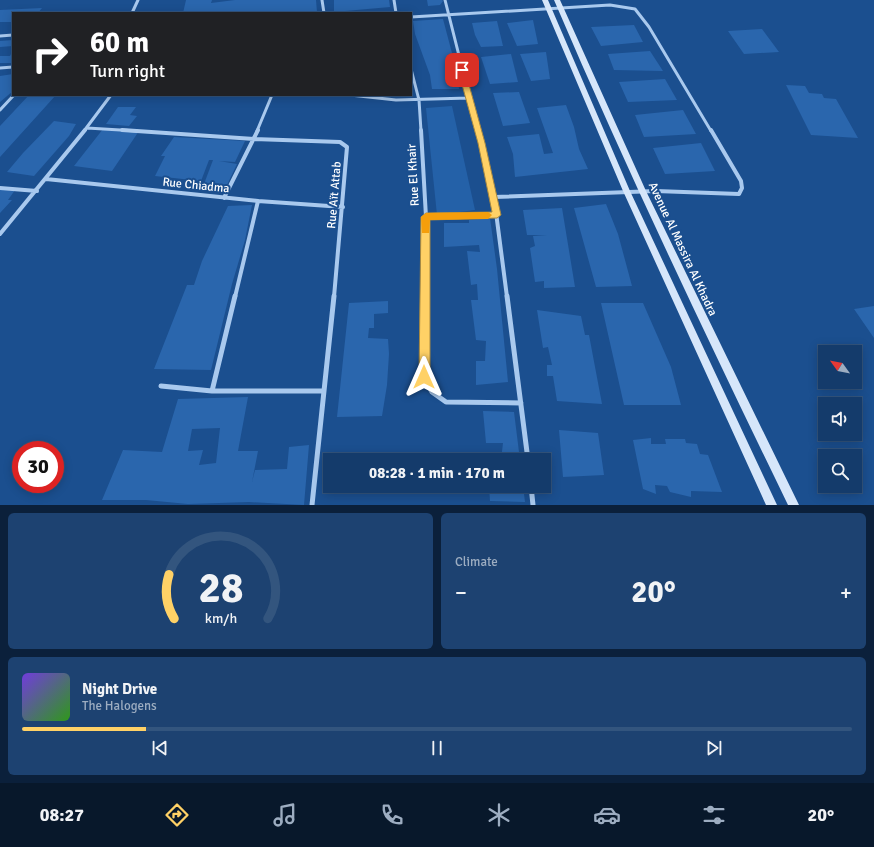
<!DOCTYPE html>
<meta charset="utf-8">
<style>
:root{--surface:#143b6b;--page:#1d4271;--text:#f1f3f6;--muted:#9dadc1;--line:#33557e;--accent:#ffd166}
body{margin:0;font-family:Signika,sans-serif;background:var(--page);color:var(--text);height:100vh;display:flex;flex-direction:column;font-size:15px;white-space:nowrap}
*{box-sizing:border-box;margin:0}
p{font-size:13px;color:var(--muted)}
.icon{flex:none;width:22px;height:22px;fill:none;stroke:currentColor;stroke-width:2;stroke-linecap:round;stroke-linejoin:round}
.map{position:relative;height:505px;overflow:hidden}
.drawer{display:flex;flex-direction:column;gap:8px;padding:8px;background:#0b203b;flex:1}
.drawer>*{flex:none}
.banner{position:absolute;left:12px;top:12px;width:400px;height:84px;border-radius:0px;box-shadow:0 2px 10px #0003,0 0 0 1px var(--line);background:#202124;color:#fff;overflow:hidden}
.needle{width:26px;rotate:303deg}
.tools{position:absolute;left:818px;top:345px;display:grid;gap:8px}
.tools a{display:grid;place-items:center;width:44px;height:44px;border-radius:0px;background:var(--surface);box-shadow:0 2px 10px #0003,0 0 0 1px var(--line);font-size:20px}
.speed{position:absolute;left:12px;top:441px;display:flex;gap:8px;font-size:20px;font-weight:700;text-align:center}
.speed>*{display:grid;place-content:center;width:52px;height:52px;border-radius:50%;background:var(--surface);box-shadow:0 2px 10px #0003,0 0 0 1px var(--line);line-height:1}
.speed .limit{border:6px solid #d22;background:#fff;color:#111}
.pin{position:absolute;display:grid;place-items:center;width:34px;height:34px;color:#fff;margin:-17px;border-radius:8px;box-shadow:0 2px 6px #0006}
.me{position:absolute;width:44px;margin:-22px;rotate:0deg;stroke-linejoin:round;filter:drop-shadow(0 0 3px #0008)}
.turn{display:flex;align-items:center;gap:14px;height:84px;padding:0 12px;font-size:18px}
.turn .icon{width:52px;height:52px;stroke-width:2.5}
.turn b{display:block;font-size:28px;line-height:34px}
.big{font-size:30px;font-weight:800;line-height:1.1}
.drawer .tile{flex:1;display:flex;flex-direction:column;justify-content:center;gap:6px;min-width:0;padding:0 14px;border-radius:6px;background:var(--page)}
.drawer .dial{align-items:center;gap:0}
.dial svg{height:104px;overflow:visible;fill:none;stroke:var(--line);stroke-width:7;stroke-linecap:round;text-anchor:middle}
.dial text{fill:var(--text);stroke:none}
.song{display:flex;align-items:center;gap:12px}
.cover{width:48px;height:48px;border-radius:6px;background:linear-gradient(135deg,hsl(260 70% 55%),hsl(110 70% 35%))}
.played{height:4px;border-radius:2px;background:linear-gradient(90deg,var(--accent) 15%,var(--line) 15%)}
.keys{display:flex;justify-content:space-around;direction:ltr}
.heat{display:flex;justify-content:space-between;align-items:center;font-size:22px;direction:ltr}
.drawer .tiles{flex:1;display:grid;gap:8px;grid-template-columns:1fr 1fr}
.tile:last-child{grid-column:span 2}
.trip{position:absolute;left:323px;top:453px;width:228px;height:40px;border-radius:0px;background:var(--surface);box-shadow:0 2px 10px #0003,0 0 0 1px var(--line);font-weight:800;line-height:40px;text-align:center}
.menu{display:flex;height:64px;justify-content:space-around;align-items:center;background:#08182b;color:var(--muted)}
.menu .icon{width:28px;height:28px}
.menu .on{color:var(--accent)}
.menu b{font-size:18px;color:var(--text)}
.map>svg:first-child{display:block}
.green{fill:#2461a8}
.building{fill:#2a66ad;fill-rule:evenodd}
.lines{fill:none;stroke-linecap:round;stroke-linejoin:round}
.street-far2{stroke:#a9c9ee;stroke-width:3}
.street-far1{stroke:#a9c9ee;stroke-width:4}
.street{stroke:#a9c9ee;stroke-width:5}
.secondary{fill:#d6e6fa;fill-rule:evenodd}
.route{fill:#ffd166;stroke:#a68842}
.slow{fill:#f59e0b}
.labels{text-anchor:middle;stroke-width:4;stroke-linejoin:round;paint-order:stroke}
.street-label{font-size:12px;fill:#fff;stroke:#1b4f8f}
</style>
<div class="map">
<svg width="874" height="505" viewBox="0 0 874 505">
<rect width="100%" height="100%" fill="#1b4f8f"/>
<path class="green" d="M452,106L475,210L437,215L426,108Z"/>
<path class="building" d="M186,0H212L211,3L235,0H316L317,12L183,13Z
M334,0H389L390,7L334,12Z
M427,0H442L443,1L440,5L428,6Z
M42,8L38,13H13V22H0V10Z
M443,19L457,72L459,89H432L430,75L415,34L413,21Z
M533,20L538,44L517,46L507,23Z
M497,21L503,46L481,47L475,35L472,23Z
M634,25L643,42L601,46L591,27Z
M762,29L779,52L744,54L728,31Z
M13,40V46L0,47V41Z
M13,50V63H0V56H10Z
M650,51L663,71L614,70L608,54Z
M546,52L550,79L531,81L520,54Z
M511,54L518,82L490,84L481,57Z
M13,74V91L0,102V76Z
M665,79L677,100L628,102L619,82Z
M786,85L805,86L809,93L822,94L824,98L836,99L858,138L811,135Z
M519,92L530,123L503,126L493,93Z
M29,95H56L0,157V126Z
M566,105L574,127L579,149L588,169L515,177L513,154L507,137L539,134L544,154L553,153L537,108Z
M118,107H136L130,115L137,116L129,126L106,124Z
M683,110L696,134L644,137L635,115Z
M54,121L76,124L69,136L34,176L7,172L23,153Z
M103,129L139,131L112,171L74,166Z
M174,137L245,141L235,162L219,161L237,164L227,185L204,184L213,160H209L201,181L155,176L165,156H161Z
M701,143L715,171L665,174L653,148Z
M0,189L15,190L8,200H12L0,213Z
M606,204L618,234L632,286L596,287L574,208Z
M252,205L245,240L232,284L211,370L154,369L187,285H194L202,261L228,206Z
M562,208L575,287L544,288V281L535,282L530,248L535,246L533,236L547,235H527L523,210Z
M490,218L497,269L508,382L476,385V361H485L486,341L476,340L471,300H478L477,284L471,285L467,251L480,252L479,245L444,247V223H469V220Z
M388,301V313L374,314V328H369L368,338L388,339L389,354L387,385L382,416L337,417L349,303Z
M601,303H643L671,367L681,405H624Z
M874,306V338L854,309Z
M537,310L581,316L585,335H589L602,404L557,401L553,376H547V365H552L548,347L543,348Z
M248,397L238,451H258L252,482L255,470L287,469L289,447L309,445L304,505L249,502L188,504L146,500H102L123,450L162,452L178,399ZM220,428L216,463L199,465L203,450L188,451L192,429Z
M483,411L514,412L520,460H501L503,443H486Z
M559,430L598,433L604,475L563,477Z
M651,438V444H666L665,439H685L686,443L697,444L700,454L708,455L722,492L691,491V497L670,492L667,486L655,485L656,494L643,489L633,440Z
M489,486H523L525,502L490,501Z"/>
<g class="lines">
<path class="street-far2" d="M322,0L324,13
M394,0L396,13
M445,0L478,131
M132,13L138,0
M411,17L610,5L635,9L649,27L711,131
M0,36L13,35
M0,68L13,67
M411,69L419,100L421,131
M350,95L396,100L469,98
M0,110L14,95
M87,128L137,131
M84,131L111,95
M257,131L272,95"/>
<path class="street-far1" d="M122,130L254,139L340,142L347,147L334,297
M421,130L426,217L425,297
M477,130L494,197L507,297
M46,179L258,201L343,207
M0,188L37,191
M494,197L656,191L739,194L742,188L741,181L711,130
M224,198L258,130
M426,217L497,215
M0,234L85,130
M235,297L258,201"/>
<path class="street" d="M425,296L424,377L432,392L446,402L521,403
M507,296L528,460
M161,386L212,391H324
M212,391L235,296
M531,486L533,505
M312,505L334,296"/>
<path class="secondary" d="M542,0H548L630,191L777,505H766L623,191Z
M554,0H560L646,191L799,505H788C707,338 627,171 554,0Z"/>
</g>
<path class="route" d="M462,68L465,70L485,143L501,215L497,218L430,220V377L428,381L424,382L421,381L419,377L421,217L426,213L492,212L478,143L458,70Z"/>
<path class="slow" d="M488,212L492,215L488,219L430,220L429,233H422L421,217L426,213Z"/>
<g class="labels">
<g class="street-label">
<text transform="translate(413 175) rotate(-93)" y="4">Rue El Khair</text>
<text transform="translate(196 185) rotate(6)" y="4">Rue Chiadma</text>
<text transform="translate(334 195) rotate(-85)" y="4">Rue Aït Attab</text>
<text transform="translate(683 249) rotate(65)" y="4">Avenue Al Massira Al Khadra</text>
</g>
</g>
</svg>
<div class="tools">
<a><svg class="needle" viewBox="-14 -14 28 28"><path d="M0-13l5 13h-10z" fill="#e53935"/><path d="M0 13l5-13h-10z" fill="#9dadc1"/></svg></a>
<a><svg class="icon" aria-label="sound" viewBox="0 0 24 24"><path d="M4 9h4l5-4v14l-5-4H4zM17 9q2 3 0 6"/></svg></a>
<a><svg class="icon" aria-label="search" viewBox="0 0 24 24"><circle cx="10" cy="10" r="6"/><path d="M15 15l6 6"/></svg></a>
</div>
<div class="speed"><div class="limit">30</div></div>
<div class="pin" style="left:462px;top:70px;background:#d93025"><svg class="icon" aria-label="arrive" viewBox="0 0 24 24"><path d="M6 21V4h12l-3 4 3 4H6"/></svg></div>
<svg class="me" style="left:424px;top:377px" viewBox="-20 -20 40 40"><path d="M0-17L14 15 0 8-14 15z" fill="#ffd166" stroke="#fff" stroke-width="4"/></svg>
<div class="trip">08:28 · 1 min · 170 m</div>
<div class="banner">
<div class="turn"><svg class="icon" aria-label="right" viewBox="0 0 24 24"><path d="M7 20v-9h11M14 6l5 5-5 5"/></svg><div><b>60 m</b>Turn right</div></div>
</div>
</div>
<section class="drawer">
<div class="tiles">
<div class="tile dial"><svg viewBox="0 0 100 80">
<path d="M14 69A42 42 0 1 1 86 69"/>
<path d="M14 69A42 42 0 0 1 10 35" stroke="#ffd166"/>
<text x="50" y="56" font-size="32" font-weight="700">28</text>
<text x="50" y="72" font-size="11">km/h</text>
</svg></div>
<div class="tile"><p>Climate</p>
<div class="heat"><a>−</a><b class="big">20°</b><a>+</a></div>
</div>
<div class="tile">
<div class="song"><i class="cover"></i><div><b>Night Drive</b><p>The Halogens</p></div></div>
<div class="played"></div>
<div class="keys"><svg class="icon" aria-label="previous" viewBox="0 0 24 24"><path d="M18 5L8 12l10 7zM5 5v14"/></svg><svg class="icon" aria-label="pause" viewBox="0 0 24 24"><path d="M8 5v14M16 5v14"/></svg><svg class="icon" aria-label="next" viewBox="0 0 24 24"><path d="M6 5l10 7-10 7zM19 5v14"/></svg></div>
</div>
</div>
</section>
<nav class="menu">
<b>08:27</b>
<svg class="icon on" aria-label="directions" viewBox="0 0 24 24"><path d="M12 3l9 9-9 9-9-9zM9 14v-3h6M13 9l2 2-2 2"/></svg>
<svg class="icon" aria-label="music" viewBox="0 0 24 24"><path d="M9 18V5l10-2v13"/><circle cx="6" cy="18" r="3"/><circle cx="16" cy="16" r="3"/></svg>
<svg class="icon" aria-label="phone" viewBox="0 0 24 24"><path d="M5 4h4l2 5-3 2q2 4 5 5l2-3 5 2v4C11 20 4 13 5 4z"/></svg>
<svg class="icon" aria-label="climate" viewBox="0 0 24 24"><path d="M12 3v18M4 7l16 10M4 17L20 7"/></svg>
<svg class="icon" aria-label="car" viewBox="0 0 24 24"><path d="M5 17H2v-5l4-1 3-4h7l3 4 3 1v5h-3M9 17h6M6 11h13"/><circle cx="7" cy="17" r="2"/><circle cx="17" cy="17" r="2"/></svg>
<svg class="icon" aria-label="filters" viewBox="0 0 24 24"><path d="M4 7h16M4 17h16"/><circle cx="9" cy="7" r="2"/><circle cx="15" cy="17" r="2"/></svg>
<b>20°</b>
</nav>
